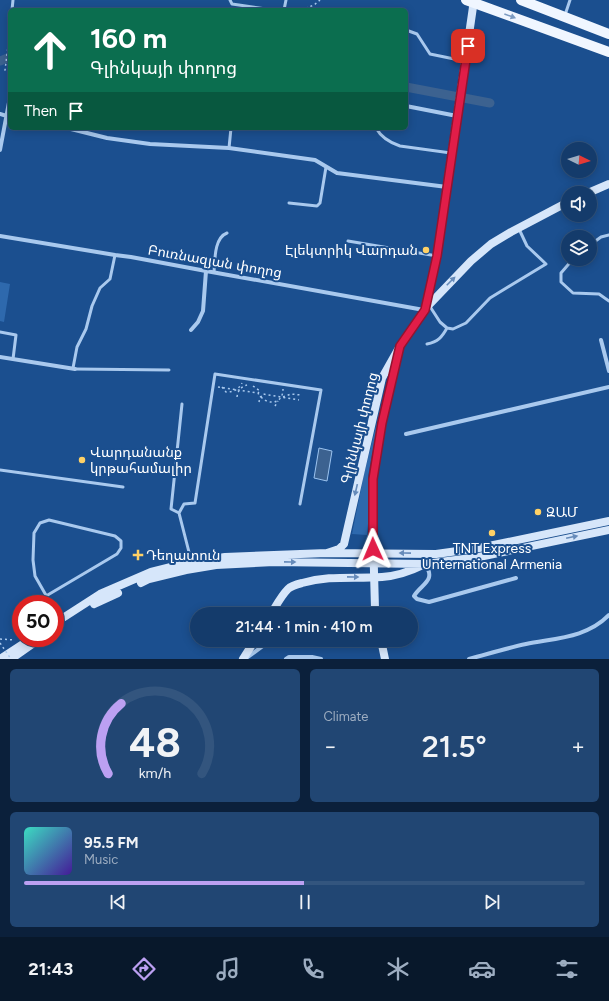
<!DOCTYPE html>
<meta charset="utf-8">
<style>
:root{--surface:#143b6b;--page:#214673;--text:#f1f3f6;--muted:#9dadc1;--line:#33557e;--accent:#bca0f2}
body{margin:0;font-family:Figtree,"Noto Sans Armenian",sans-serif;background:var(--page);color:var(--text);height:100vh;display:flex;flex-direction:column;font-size:15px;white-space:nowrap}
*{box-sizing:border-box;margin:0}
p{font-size:13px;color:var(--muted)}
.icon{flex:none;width:22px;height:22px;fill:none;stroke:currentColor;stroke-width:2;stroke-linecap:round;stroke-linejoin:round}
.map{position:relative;height:659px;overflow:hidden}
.details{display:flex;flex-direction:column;gap:10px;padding:10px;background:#0b203b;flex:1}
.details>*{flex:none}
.top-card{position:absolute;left:8px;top:8px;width:400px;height:122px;border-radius:6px;box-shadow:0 2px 10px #0003,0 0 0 1px var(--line);background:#0b6e4f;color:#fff;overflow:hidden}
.needle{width:26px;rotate:95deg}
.fabs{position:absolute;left:561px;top:142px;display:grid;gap:8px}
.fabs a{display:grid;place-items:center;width:36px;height:36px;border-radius:50%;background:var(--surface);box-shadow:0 2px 10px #0003,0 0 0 1px var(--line);font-size:20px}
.speed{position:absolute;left:12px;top:595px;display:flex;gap:8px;font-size:20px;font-weight:700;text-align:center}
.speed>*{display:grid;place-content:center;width:52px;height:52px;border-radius:50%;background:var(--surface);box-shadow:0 2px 10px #0003,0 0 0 1px var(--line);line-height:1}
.speed .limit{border:6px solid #d22;background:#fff;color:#111}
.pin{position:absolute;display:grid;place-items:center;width:34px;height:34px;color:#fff;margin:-17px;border-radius:8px;box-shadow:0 2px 6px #0006}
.me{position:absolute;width:44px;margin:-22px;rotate:359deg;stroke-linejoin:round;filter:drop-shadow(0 0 3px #0008)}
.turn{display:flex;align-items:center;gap:14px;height:84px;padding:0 16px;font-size:18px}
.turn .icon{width:52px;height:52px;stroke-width:2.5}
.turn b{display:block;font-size:28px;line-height:34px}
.then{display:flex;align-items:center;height:38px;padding:0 16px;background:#0003;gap:8px;font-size:15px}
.big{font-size:30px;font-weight:600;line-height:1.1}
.details .widget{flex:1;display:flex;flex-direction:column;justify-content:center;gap:6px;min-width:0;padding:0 14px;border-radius:6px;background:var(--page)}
.details .dial{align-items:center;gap:0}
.dial svg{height:104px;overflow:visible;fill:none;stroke:var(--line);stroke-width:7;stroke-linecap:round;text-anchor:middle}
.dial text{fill:var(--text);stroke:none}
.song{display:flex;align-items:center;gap:12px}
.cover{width:48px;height:48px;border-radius:6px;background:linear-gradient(135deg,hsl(170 70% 55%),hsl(260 70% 35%))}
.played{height:4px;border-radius:2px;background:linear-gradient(90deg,var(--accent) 50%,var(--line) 50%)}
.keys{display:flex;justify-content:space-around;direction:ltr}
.heat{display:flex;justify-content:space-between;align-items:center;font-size:22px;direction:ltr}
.details .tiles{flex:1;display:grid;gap:10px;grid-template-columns:1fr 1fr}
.widget:last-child{grid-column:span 2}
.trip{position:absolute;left:190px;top:607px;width:228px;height:40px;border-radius:20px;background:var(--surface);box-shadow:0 2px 10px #0003,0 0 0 1px var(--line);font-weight:600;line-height:40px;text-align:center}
.dock{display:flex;height:64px;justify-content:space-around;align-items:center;background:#08182b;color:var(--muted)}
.dock .icon{width:28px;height:28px}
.dock .selected{color:var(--accent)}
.dock b{font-size:18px;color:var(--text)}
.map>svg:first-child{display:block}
.green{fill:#2e69ad}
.water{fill:#3c6290;stroke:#9cc4f0}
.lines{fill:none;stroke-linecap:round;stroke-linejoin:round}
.canal{stroke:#3c6290;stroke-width:9}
.path{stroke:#a9c9ee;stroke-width:1.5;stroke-dasharray:2 3;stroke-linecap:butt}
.lane{stroke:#a9c9ee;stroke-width:3}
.street{stroke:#a9c9ee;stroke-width:4}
.secondary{stroke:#d6e6fa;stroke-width:8}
.primary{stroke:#f0f6ff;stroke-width:10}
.path-bridge{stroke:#a9c9ee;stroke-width:1.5;stroke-dasharray:2 3;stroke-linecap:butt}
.secondary-bridge{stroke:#d6e6fa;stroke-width:8}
.oneway{fill:#7b9ac1}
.oneway2{fill:#668bba}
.route-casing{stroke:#92132f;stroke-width:10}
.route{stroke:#e11d48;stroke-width:7}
.poi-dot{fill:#ffd166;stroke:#1b4f8f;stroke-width:1.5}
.labels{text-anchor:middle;stroke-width:4;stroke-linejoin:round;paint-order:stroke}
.poi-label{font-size:14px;fill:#fff;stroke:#1b4f8f;text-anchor:start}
.street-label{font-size:14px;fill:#fff;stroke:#1b4f8f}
</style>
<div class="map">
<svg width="609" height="659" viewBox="0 0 609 659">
<rect width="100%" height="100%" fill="#1b4f8f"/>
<path class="green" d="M0,282L10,284L4,322L0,321Z
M382,402L368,476V524L367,535L352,534L364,474Z"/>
<path class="water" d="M319,448L332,451L327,481L314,478Z"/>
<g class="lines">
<path class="canal" d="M0,61L10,57
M406,87L490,103"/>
<path class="path" d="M301,10L314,5L320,0
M9,39L5,70L10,76
M253,386L260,391L258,393
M218,387L258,393L260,397L262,396L263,394L299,400
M222,387L226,392C234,392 238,390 242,383
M237,397C238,390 241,387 247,385
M261,397C270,406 283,403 283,389
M283,397L291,394L301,395
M259,402L260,397
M275,406L278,401
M0,639L14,640"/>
<path class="lane" d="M230,0L232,4L273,10
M12,10L13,0
M284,10L286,0
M565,15L570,0
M406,30L417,34L430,54L464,61
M10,33V31
M376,128C381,137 391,143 400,146L451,153
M229,148L231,128
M289,203L317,206L320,203L326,167
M348,241L437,256
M590,245L601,237L609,235
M573,259L561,273V282L573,293L599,294L609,301
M214,272C215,260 214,238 227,233
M429,305L440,322L447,328L453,329L466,323L490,298L546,264L527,246L519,229
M0,332L16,335L13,359
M427,344C438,342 442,337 447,328
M73,368L77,347L86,329L92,306L100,288L110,279L115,255
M75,369L169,370
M182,404L171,509L179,513L191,560
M0,470L123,487
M179,513L184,504L195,503L215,374L321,390L300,504
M46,596L117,554L121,548V541L115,536L49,520L40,523L34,533L33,560L35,576L51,604
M55,612L60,620"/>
<path class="street" d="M406,106L457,116
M0,114L10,117
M67,128L107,138L150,144L229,148L315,160L337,173L447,187
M0,150L10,97
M0,236L115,255L131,257L206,271L424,310
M191,330L198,322L203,311L206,271
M601,340L609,371
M0,357L75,369
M406,434L609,387
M425,564C437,581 421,584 414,596L417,599L429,602L516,578
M245,659L271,640
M286,659L289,657H312L321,659
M469,659C488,654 507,648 526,644C555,638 587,638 609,615"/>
<path class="secondary" d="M588,193L609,184
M425,309L471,261L491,244L511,232L568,202
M373,535V479L382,423L397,357
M327,553L339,549L344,544L382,378L400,346L425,310L437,256L474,0
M141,583L149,579L186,570L216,565L274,562L425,564L479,557L609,530
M94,604L118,593
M271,614C276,606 281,596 288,589C291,586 298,584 302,583C330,575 354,579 382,577C396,576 409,572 423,565
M55,623L100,594L151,572L191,562L225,557L327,553L436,554L479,548L609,521
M381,640L385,659
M0,659L32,638
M11,659L41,638
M243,659L255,640"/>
<path class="primary" d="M466,0L609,52
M521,0L609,34"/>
<path class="path-bridge" d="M0,643L11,659"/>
<path class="secondary-bridge" d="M373,535L375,609"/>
</g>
<defs><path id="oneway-solid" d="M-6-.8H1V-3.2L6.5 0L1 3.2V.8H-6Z"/></defs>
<use class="oneway" href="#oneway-solid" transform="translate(510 16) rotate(20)"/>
<g class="oneway2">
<use href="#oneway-solid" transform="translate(451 281) rotate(-45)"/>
<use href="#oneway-solid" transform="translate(356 490) rotate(103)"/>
<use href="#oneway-solid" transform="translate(572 537) rotate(-12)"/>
<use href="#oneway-solid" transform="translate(405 553) rotate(-179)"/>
<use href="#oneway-solid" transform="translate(290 562) rotate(1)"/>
<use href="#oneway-solid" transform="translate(353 577) rotate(1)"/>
</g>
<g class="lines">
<g class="route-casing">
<path id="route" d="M373,549V479L382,423L400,346L425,310L437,256L468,46"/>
</g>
<use href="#route" class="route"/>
</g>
<g class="poi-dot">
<circle cx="426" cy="250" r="4"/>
<circle cx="82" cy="460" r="4"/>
<circle cx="538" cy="512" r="4"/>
<circle cx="492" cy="533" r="4"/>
<path d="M136 549h4v4h4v4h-4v4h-4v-4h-4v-4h4z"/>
</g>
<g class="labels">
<g class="poi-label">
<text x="418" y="255" text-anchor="end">Էլեկտրիկ Վարդան</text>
<text x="90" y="457">Վարդանանք<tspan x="90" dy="16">կրթահամալիր</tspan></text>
<text x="546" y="517">ԶԱՄ</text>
<text x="492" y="553" text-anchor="middle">TNT Express<tspan x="492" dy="16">Unternational Armenia</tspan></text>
<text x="146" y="560">Դեղատուն</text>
</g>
<g class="street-label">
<text transform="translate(215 261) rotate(10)" y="5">Բուռնազյան փողոց</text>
<text transform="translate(359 428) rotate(-76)" y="5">Գլինկայի փողոց</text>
</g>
</g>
</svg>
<div class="fabs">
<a><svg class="needle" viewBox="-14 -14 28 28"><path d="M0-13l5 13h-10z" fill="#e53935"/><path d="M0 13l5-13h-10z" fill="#9dadc1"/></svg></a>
<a><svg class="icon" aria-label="sound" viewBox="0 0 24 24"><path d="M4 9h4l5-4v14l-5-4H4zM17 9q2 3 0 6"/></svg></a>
<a><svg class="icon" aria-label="layers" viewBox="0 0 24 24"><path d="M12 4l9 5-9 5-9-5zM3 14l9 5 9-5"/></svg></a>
</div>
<div class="speed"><div class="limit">50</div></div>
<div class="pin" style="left:468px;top:46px;background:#d93025"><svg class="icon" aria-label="arrive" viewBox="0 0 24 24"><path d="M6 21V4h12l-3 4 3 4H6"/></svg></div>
<svg class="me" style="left:373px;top:549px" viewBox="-20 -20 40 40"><path d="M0-17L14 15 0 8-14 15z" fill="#e11d48" stroke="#fff" stroke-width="4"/></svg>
<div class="trip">21:44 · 1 min · 410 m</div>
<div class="top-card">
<div class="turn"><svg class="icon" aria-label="ahead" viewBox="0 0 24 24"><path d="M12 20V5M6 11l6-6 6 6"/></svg><div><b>160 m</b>Գլինկայի փողոց</div></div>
<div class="then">Then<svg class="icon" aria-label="arrive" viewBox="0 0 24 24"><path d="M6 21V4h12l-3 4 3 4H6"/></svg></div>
</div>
</div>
<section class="details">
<div class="tiles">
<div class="widget dial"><svg viewBox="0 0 100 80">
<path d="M14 69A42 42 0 1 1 86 69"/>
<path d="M14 69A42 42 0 0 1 24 15" stroke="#bca0f2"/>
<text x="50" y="56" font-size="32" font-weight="700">48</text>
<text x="50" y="72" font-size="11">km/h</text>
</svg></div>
<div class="widget"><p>Climate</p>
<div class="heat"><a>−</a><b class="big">21.5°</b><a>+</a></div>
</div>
<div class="widget">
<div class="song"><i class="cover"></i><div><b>95.5 FM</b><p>Music</p></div></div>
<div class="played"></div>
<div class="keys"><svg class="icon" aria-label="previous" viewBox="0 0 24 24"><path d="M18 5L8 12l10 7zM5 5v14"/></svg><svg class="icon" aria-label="pause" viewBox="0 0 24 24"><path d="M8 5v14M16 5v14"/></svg><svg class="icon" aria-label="next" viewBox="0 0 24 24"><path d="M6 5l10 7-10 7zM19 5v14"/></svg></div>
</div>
</div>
</section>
<nav class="dock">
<b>21:43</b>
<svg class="icon selected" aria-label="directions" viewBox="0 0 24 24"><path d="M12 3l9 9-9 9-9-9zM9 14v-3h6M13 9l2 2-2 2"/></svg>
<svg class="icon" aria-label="music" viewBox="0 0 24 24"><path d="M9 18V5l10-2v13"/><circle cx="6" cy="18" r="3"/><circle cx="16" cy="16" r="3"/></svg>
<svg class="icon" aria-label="phone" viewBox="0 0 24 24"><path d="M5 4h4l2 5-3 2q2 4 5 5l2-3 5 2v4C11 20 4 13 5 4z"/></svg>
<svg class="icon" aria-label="climate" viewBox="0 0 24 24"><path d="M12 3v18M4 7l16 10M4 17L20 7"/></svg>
<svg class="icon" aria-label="car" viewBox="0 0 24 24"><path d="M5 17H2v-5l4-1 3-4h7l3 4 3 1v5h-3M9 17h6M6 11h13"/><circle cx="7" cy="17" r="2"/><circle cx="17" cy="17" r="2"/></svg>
<svg class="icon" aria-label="filters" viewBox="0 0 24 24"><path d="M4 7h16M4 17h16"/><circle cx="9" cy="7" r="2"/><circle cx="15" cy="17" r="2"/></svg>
</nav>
